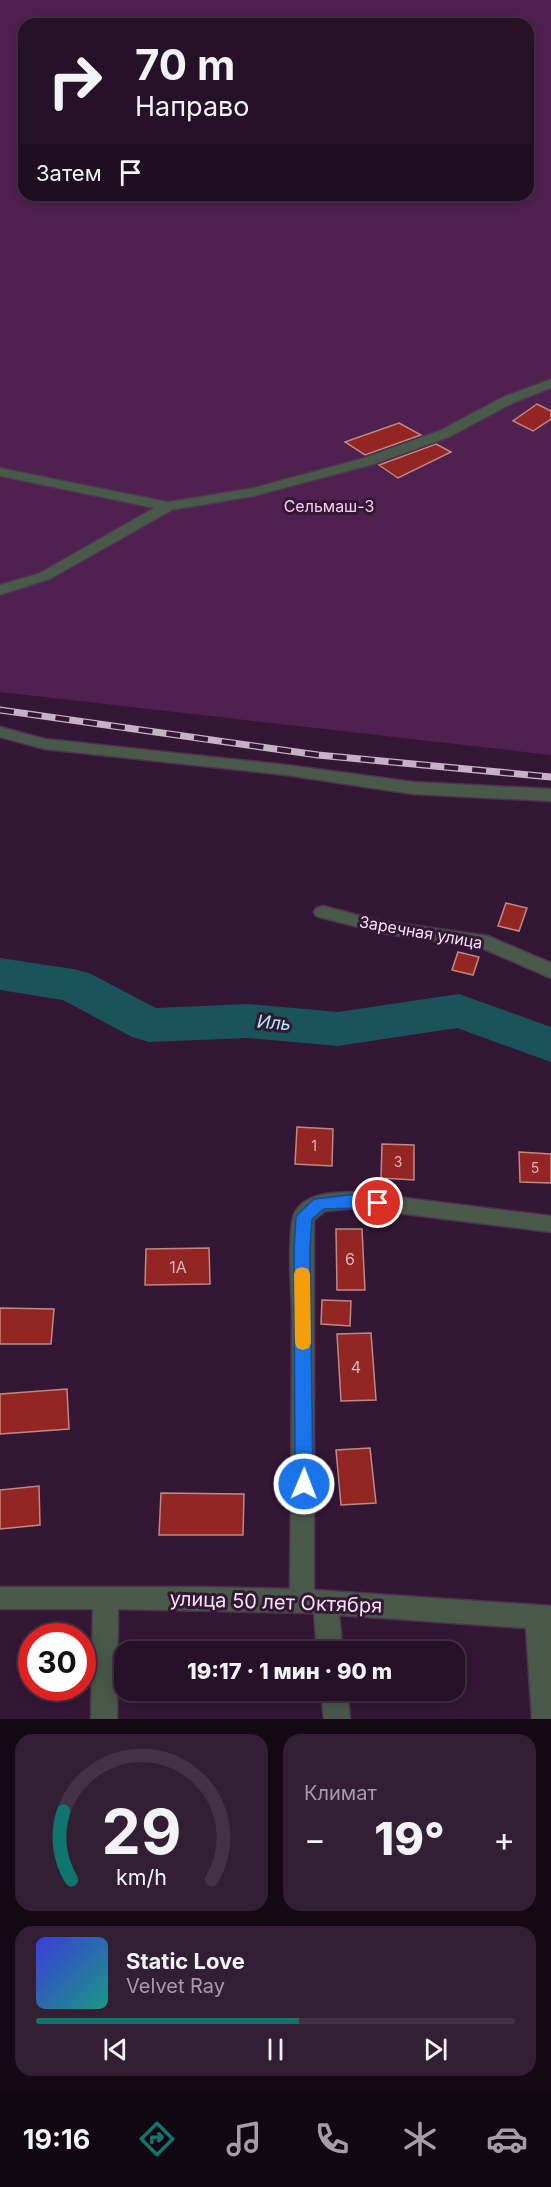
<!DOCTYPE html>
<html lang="ru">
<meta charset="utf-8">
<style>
:root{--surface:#271128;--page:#331f34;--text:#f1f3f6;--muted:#a49da8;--line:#433145;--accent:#0f766e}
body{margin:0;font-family:Inter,sans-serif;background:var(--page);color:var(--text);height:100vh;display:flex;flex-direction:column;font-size:22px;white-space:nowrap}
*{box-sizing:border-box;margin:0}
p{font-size:20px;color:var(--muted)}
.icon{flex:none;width:33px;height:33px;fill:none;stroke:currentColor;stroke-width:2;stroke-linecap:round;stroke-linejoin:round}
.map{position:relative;height:1719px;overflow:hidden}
.details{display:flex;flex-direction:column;gap:15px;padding:15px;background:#150916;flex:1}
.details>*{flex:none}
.banner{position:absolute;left:18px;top:18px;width:516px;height:183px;border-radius:18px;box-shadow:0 3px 15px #0003,0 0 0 2px var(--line);background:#271128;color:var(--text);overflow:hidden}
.speed{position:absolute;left:18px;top:1623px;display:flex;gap:12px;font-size:30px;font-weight:700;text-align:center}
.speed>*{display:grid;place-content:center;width:78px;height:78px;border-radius:50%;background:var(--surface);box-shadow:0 3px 15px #0003,0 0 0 2px var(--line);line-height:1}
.speed .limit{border:9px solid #d22;background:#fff;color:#111}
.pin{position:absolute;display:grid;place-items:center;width:51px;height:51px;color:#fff;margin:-26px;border:3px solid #fff;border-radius:50%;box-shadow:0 2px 6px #0007}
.me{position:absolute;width:66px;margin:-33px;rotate:1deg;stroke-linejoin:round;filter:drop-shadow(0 0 4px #0008)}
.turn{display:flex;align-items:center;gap:21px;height:126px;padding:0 18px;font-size:27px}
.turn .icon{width:78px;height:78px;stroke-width:2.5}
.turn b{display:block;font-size:42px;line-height:51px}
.then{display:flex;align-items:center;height:57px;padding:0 18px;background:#0003;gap:12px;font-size:22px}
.big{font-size:45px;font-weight:800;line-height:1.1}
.details .card{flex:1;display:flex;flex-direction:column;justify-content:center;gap:9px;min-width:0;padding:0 21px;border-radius:18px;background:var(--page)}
.details .dial{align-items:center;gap:0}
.dial svg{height:156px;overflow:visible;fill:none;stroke:var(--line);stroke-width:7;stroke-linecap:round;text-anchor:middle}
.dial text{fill:var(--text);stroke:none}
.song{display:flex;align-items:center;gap:18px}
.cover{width:72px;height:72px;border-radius:9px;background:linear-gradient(135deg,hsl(240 70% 55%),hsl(170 70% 35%))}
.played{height:6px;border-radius:3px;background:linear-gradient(90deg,var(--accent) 55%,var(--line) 55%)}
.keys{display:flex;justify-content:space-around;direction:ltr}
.heat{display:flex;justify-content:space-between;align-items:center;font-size:33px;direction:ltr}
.details .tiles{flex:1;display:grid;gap:15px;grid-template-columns:1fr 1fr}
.card:last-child{grid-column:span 2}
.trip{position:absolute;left:114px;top:1641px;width:351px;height:60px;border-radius:18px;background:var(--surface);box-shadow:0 3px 15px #0003,0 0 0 2px var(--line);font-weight:800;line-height:60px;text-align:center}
.tab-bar{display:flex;height:96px;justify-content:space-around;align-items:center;background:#100710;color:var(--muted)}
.tab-bar .icon{width:42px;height:42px}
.tab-bar .current{color:var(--accent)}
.tab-bar b{font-size:27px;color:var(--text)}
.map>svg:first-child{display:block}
.green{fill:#4f2150;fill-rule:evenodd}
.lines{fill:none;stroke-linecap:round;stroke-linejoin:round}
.river{fill:#1b535a;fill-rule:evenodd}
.building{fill:#932622;stroke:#bf8983;stroke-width:1.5}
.minor-casing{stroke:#4f3350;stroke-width:3}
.minor{fill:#49594a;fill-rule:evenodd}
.rail-casing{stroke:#c7b1c7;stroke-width:7}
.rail{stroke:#341735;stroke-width:4.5;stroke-dasharray:14;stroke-linecap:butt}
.route{fill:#1a73e8;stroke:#114b97;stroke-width:1.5}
.slow{fill:#f59e0b}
.labels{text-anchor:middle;stroke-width:6;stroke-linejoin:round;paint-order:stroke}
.number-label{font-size:14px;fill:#ddb3c0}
.park-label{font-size:16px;fill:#f7cdf5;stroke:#341735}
.street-label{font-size:16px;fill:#f6e2f5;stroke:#341735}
.near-number-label{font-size:16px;fill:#ddb3c0}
.water-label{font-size:18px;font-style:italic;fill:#a8eef8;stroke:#341735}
.near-street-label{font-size:20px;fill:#f6e2f5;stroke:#341735}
</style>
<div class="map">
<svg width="551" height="1719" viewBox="0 0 551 1719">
<rect width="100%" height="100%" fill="#341735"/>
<path class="green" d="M0,0H551V755L0,692ZM24,24H528V195H24Z"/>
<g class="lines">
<path class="river" d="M0,958L73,969L89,973L156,1008L248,1004L338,1012L459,994L551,1027V1062L457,1028L338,1046L248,1038L149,1042L132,1037L63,1000L0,990Z"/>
</g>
<path class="building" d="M537,404L551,411V419L533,431L513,421Z
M399,423L421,435L365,455L345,442Z
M436,444L451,452L398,478L379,465Z
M506,903L527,908L519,931L498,926Z
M458,952L479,957L473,975L452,970Z
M297,1127L333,1129L332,1166L295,1164Z
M382,1144L414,1145V1180L381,1178Z
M519,1152L551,1154V1183L520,1182Z
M336,1229H362L365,1290H337Z
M209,1248L210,1284L145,1285L146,1249Z
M322,1300L351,1301L350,1326L321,1324Z
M0,1308L54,1309L51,1344H0Z
M371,1333L376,1400L341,1401L337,1334Z
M67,1389L69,1429L0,1434V1394Z
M370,1448L376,1503L341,1505L336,1450Z
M39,1486L40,1525L0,1529V1490Z
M161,1493L244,1494L243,1535H159Z"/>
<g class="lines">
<g class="minor-casing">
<path id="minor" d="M551,379V388L513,403L449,437L374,464L254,496L172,510L50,579L0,595V585L40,573L154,508L0,476V468L168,502L253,488L364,458L439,431L503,397Z
M0,727L45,739L286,765L413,782L551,789V801L413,794L286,775L45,749L0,737Z
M323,906L381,921L488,936L551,963V978L484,949L381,933L316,916L314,912L316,908Z
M357,1192L551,1216V1232L357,1208L325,1211L314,1220V1590L551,1606V1719H532L526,1628L339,1615L343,1652H317L314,1613L118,1609L117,1719H91L93,1609H0V1587H200L290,1589C291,1497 292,1404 292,1312C291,1293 287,1226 295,1212C308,1191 336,1193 357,1192Z
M321,1690H347L350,1719H324Z"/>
</g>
<use href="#minor" class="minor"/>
<g class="rail-casing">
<path id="rail" d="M0,710L318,755L551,777"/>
</g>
<use href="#rail" class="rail"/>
</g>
<path class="route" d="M357,1194L384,1198L386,1203L384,1207L324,1209L312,1219L310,1250L313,1484L310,1489L304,1491L297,1489L295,1484L294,1250L296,1216L314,1199Z"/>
<path class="slow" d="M302,1267L308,1269L310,1274L311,1343L309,1348L303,1350L297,1348L295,1343L294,1274L296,1269Z"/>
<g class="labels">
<g class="number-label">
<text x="314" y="1151">1</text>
<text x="398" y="1167">3</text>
<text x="535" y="1173">5</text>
</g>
<g class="park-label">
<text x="329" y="512">Сельмаш-3</text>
</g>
<g class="street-label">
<text transform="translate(421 932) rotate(10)" y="6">Заречная улица</text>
</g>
<g class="near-number-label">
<text x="350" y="1265">6</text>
<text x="178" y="1273">1А</text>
<text x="356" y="1373">4</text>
</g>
<g class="water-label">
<text transform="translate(274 1023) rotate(5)" y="6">Иль</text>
</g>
<g class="near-street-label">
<text transform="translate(276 1602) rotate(2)" y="7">улица 50 лет Октября</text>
</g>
</g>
</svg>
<div class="speed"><div class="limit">30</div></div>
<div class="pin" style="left:378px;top:1203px;background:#d93025"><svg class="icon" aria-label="arrive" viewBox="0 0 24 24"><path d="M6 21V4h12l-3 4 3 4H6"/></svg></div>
<svg class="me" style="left:304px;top:1484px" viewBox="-20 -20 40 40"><circle r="17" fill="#1a73e8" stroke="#fff" stroke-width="3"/><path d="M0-11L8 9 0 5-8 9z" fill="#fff"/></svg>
<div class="trip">19:17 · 1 мин · 90 m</div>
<div class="banner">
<div class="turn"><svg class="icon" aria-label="right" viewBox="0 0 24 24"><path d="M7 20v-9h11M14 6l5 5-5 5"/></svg><div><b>70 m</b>Направо</div></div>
<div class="then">Затем<svg class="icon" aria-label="arrive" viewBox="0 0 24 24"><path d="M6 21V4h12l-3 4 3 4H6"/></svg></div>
</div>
</div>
<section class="details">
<div class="tiles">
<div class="card dial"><svg viewBox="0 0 100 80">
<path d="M14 69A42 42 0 1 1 86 69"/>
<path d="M14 69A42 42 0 0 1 10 34" stroke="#0f766e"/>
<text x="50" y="56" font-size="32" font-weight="700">29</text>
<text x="50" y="72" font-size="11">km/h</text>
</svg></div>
<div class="card"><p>Климат</p>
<div class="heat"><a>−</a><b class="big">19°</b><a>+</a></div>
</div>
<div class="card">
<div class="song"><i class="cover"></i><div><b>Static Love</b><p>Velvet Ray</p></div></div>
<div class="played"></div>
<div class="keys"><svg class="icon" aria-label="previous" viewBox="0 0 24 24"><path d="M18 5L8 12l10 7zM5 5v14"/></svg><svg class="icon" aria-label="pause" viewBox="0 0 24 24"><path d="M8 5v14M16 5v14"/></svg><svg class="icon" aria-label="next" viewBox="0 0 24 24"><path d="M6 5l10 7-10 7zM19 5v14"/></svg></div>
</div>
</div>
</section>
<nav class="tab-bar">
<b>19:16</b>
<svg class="icon current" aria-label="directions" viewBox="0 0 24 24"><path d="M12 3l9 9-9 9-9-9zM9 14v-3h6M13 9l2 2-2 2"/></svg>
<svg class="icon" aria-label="music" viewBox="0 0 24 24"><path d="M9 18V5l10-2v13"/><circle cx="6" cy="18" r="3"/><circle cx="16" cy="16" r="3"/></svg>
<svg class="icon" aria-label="phone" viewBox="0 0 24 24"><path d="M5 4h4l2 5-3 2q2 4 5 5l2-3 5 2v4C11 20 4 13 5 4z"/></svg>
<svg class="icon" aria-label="climate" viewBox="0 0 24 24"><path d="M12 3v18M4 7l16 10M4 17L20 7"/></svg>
<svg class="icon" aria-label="car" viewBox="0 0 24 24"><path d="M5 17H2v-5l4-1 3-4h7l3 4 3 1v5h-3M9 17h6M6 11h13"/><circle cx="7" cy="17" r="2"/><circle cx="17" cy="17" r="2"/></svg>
</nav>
